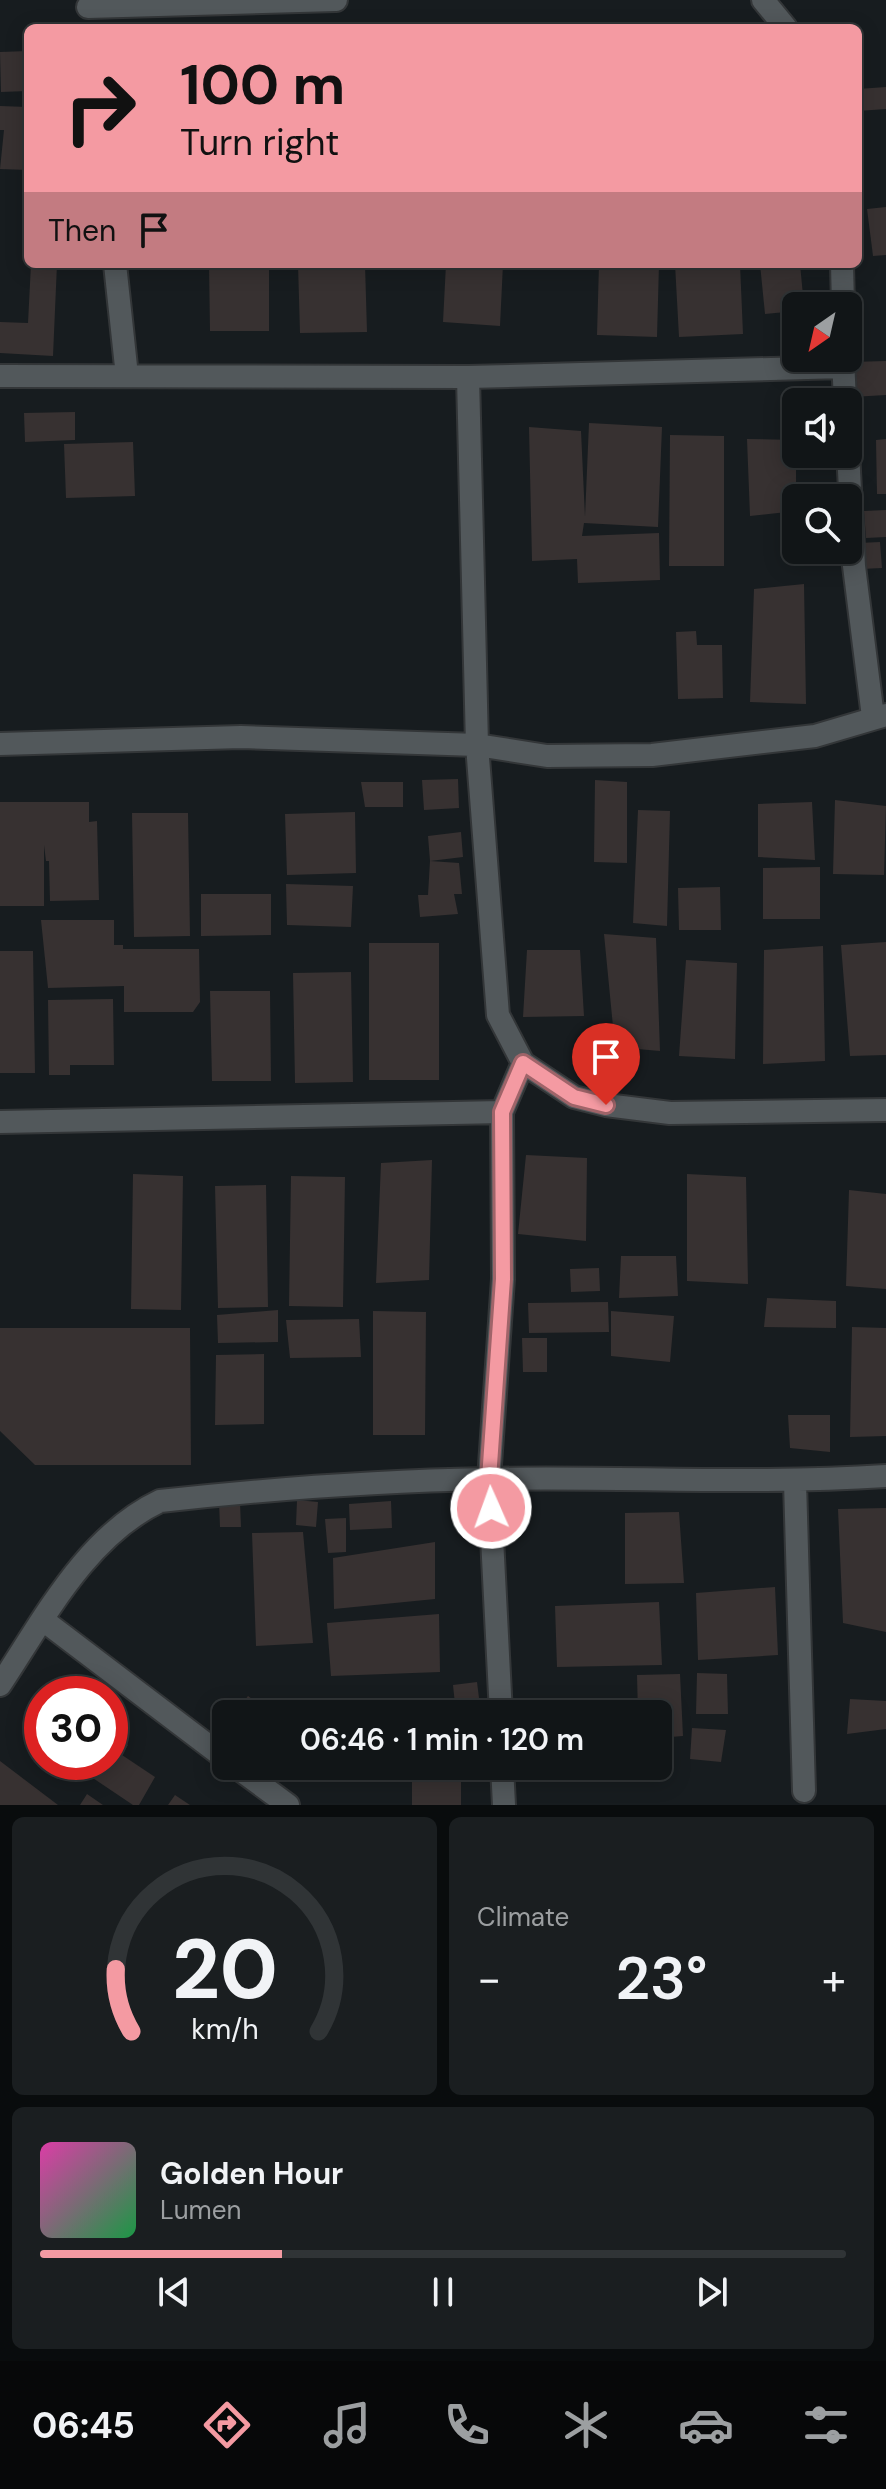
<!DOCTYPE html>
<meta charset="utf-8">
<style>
:root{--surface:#111517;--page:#1a1e20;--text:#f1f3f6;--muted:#9c9fa1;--line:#303436;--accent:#f49aa2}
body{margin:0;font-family:"DM Sans",sans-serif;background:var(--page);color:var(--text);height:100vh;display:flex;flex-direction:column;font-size:30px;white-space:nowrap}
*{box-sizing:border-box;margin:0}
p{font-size:26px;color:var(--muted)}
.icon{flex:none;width:44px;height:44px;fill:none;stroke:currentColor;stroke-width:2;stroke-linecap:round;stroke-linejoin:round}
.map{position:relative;height:1805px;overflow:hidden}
.panel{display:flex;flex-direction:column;gap:12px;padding:12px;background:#090c0d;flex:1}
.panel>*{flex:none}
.top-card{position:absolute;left:24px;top:24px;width:838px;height:244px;border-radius:12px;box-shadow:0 4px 20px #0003,0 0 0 2px var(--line);background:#f49aa2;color:#111;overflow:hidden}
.needle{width:52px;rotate:214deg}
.fabs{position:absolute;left:782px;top:292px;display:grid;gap:16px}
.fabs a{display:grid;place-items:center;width:80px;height:80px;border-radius:12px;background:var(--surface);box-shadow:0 4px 20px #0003,0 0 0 2px var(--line);font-size:40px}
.speed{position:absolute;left:24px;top:1676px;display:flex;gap:16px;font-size:40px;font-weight:700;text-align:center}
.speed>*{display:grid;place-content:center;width:104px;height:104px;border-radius:50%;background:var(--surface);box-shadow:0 4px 20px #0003,0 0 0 2px var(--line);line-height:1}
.speed .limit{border:12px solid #d22;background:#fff;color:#111}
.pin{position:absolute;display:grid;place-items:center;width:68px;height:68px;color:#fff;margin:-82px -34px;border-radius:50% 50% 50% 0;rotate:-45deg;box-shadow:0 0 8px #0007}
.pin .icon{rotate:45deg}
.me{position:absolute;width:88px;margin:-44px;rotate:358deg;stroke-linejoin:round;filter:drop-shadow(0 0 6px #0008)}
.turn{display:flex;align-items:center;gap:28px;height:168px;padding:0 24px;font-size:36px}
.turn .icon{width:104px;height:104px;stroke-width:2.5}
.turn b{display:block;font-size:56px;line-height:68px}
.then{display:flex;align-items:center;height:76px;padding:0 24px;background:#0003;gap:16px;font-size:30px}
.big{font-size:60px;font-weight:600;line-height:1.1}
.panel .widget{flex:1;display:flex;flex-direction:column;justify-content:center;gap:12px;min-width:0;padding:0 28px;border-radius:12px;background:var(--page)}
.panel .dial{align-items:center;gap:0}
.dial svg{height:208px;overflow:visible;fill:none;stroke:var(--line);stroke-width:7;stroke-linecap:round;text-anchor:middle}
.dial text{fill:var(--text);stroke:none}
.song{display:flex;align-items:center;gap:24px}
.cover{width:96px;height:96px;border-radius:12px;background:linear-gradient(135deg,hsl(320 70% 55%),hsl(140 70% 35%))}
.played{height:8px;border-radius:4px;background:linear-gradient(90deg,var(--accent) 30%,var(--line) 30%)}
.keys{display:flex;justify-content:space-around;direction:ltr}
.heat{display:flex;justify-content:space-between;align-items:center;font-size:44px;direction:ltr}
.panel .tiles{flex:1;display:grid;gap:12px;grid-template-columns:1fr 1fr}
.widget:last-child{grid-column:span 2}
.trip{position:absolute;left:212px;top:1700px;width:460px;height:80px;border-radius:12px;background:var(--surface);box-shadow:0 4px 20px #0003,0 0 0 2px var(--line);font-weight:600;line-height:80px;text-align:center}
.tabs{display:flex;height:128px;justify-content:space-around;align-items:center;background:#070809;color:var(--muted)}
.tabs .icon{width:56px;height:56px}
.tabs .current{color:var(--accent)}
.tabs b{font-size:36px;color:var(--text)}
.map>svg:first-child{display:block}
.building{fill:#373131}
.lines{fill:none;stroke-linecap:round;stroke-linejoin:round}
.minor-casing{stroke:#333638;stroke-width:26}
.minor{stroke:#52585b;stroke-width:22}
.route-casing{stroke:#9f6469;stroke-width:20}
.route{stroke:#f49aa2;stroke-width:14}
</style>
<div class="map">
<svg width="886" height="1805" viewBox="0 0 886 1805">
<rect width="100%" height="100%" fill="#171c1f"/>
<path class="building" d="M28,51V91L1,92L0,52Z
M886,87V109L858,111V89Z
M0,106L28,107V170L0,169L4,130H0Z
M886,207V255L873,256L867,209Z
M31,264H57L53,356L0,353V322L28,323Z
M209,264H269V331H210Z
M298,264H365L367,332L300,333Z
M446,264H503L500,326L443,322Z
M599,264H659L657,337L597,335Z
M675,264H740L743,334L679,337Z
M760,264H800L804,306H796V311L765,314Z
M886,361V395L852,397L851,362Z
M75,412V440L25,442L24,413Z
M589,423L662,427L658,527L584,523L582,536L659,533L660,580L578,583L577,559L532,561L529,427L581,431L585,517Z
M670,435L724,436V566H669Z
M747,439L796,440V511L750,516Z
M886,439V494H877L876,440Z
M133,442L135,496L66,498L64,444Z
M803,491H821V498H803Z
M886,510V537L866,538L864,511Z
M880,542L882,568L861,569L859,543Z
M804,584L806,704L750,702L754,589Z
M696,631L697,645H722L723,698L678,699L676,632Z
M458,779L459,808L424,810L422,780Z
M595,780L627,782V863L594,862Z
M361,782H403V807H365Z
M835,800L886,806L884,875L833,874Z
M0,802H89V822L97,821L99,900L50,901L49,861H46L44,845V906H0Z
M812,802L815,860L758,857V804Z
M638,810L670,811L667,926L633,923Z
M355,812L356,873L287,875L285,814Z
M132,813H188L190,936L134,937Z
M461,832L463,857L430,861L428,836Z
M430,861L459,863L462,894H454L458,914L420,917L418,895H428Z
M820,867V919H763V868Z
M286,884L353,886L351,927L287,925Z
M720,887L721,930H679L678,888Z
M201,894H271V935L201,936Z
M41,920H114V945H123V949H199L200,1002L193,1012H124V986L48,988Z
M604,934L656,938L660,1051L615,1047Z
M886,942V1055L850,1056L841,945Z
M369,943H439V1080H369Z
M823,946L825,1061L763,1064L764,950Z
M527,950H580L584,1016L523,1017Z
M0,951H33L35,1073H0Z
M686,960L737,963L735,1059L679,1056Z
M351,972L353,1082L295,1083L293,973Z
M210,991H270L271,1081H212Z
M113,999L114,1065H70V1075H49L48,1000Z
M526,1155L587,1158L586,1241L518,1234Z
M432,1160L429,1280L376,1283L381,1163Z
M133,1174L183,1176L181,1310L131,1309Z
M687,1174L746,1177L748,1284L687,1281Z
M291,1176L345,1177L343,1307L289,1306Z
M266,1185L268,1307L218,1308L215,1186Z
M849,1190L886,1194V1289L846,1286Z
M621,1256H676L678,1296L619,1298Z
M599,1268L600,1291L571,1292L570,1269Z
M767,1298L836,1301V1328L764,1327Z
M608,1302L609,1332L529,1333L528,1303Z
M278,1310V1342L218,1343L217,1315Z
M373,1311L426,1312L425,1435H373Z
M611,1311L674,1316L670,1362L611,1356Z
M359,1319L361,1357L290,1358L286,1320Z
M852,1327L886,1328V1436L850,1437Z
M0,1328H190L191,1465H35L0,1431Z
M522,1338H547V1372H523Z
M264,1354V1424L215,1425L216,1355Z
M788,1415H830V1452L790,1448Z
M297,1500L318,1502L316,1527L296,1525Z
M391,1501L392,1528L350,1530L349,1504Z
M219,1502H240L241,1527H220Z
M886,1508V1632L843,1623L838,1509Z
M679,1512L684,1583L625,1584V1513Z
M346,1518V1552L328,1553L325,1519Z
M303,1532L313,1643L256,1646L252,1533Z
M435,1542V1599L334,1609L333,1558Z
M775,1587L778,1655L698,1660L696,1593Z
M659,1602L662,1665L557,1667L555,1606Z
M439,1614L440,1672L331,1676L327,1623Z
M697,1673L727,1674L728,1714H696Z
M680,1674L683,1736L658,1738V1714H638L637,1675Z
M477,1682L481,1714H456L453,1685Z
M248,1696L259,1704L263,1700L271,1706L275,1701L292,1714H234Z
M342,1698L378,1700L379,1714H342Z
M850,1699L886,1701V1729L847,1734Z
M692,1728L726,1730L721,1762L690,1759Z
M110,1732L128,1745L122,1755L155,1777L139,1805H133L69,1762H110Z
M0,1761L58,1805H0Z
M412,1766H461V1805H412Z
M87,1794L103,1805H80Z
M175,1795L190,1805H168Z"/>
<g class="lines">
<g class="minor-casing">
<path id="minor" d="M763,0L786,28
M88,7L336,0
M115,264L127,376
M842,264L843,306
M843,358L845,402
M0,376L468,377L844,367
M468,377L477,745L498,1015L523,1063L574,1097L606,1105L670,1113L886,1110
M848,452L854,566L873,717
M0,744L241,737L477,745L547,756L652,755L815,736L886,715
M0,1122L502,1112
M795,1482L804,1791
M43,1620L226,1759
M0,1685C44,1619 86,1536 160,1501C269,1489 377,1481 486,1479C620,1476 753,1485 886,1476
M501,1714L489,1479L503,1279L502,1112L523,1063
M235,1766L288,1805
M502,1766L504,1805"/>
</g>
<use href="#minor" class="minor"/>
</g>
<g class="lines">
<g class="route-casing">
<path id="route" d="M491,1508L489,1479L503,1279L502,1112L523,1063L574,1097L606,1105"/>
</g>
<use href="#route" class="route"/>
</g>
</svg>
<div class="fabs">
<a><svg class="needle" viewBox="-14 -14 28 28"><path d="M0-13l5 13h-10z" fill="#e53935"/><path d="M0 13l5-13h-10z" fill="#9c9fa1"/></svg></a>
<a><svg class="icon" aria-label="sound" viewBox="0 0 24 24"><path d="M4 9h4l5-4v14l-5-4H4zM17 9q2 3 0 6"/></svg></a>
<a><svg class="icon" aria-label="search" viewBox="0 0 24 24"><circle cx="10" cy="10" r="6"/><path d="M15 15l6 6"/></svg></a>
</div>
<div class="speed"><div class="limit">30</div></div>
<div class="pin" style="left:606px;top:1105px;background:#d93025"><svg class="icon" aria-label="arrive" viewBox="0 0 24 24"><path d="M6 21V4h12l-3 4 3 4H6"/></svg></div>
<svg class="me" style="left:491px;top:1508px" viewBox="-20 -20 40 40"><circle r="17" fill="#f49aa2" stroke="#fff" stroke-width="3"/><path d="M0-11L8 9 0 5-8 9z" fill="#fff"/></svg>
<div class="trip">06:46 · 1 min · 120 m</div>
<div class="top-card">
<div class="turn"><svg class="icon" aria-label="right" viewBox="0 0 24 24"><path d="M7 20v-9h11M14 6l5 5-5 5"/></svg><div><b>100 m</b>Turn right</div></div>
<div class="then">Then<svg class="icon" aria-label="arrive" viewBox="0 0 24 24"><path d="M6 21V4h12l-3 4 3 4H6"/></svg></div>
</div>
</div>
<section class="panel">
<div class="tiles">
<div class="widget dial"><svg viewBox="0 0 100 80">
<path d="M14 69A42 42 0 1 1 86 69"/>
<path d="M14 69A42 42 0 0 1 8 45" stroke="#f49aa2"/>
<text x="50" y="56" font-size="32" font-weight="700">20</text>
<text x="50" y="72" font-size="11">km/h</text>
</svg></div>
<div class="widget"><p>Climate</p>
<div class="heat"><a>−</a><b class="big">23°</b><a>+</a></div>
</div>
<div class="widget">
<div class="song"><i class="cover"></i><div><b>Golden Hour</b><p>Lumen</p></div></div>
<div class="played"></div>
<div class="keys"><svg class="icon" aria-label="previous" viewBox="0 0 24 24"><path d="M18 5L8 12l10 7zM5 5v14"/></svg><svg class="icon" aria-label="pause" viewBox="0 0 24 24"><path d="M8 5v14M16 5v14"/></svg><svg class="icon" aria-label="next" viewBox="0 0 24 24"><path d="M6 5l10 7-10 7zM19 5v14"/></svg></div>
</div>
</div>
</section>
<nav class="tabs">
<b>06:45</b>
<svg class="icon current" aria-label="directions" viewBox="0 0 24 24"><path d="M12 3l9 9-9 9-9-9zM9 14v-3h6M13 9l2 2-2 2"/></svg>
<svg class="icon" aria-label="music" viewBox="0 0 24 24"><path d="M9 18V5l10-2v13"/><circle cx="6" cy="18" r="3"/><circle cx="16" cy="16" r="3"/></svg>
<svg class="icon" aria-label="phone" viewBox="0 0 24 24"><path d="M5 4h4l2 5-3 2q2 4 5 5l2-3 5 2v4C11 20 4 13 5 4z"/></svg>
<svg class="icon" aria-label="climate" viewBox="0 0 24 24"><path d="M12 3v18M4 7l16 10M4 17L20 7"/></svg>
<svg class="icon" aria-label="car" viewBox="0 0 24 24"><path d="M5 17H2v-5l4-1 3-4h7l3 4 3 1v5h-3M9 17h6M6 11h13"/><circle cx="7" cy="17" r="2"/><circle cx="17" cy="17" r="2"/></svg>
<svg class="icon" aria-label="filters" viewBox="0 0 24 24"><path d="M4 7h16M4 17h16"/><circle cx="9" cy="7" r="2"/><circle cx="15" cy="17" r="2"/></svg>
</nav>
